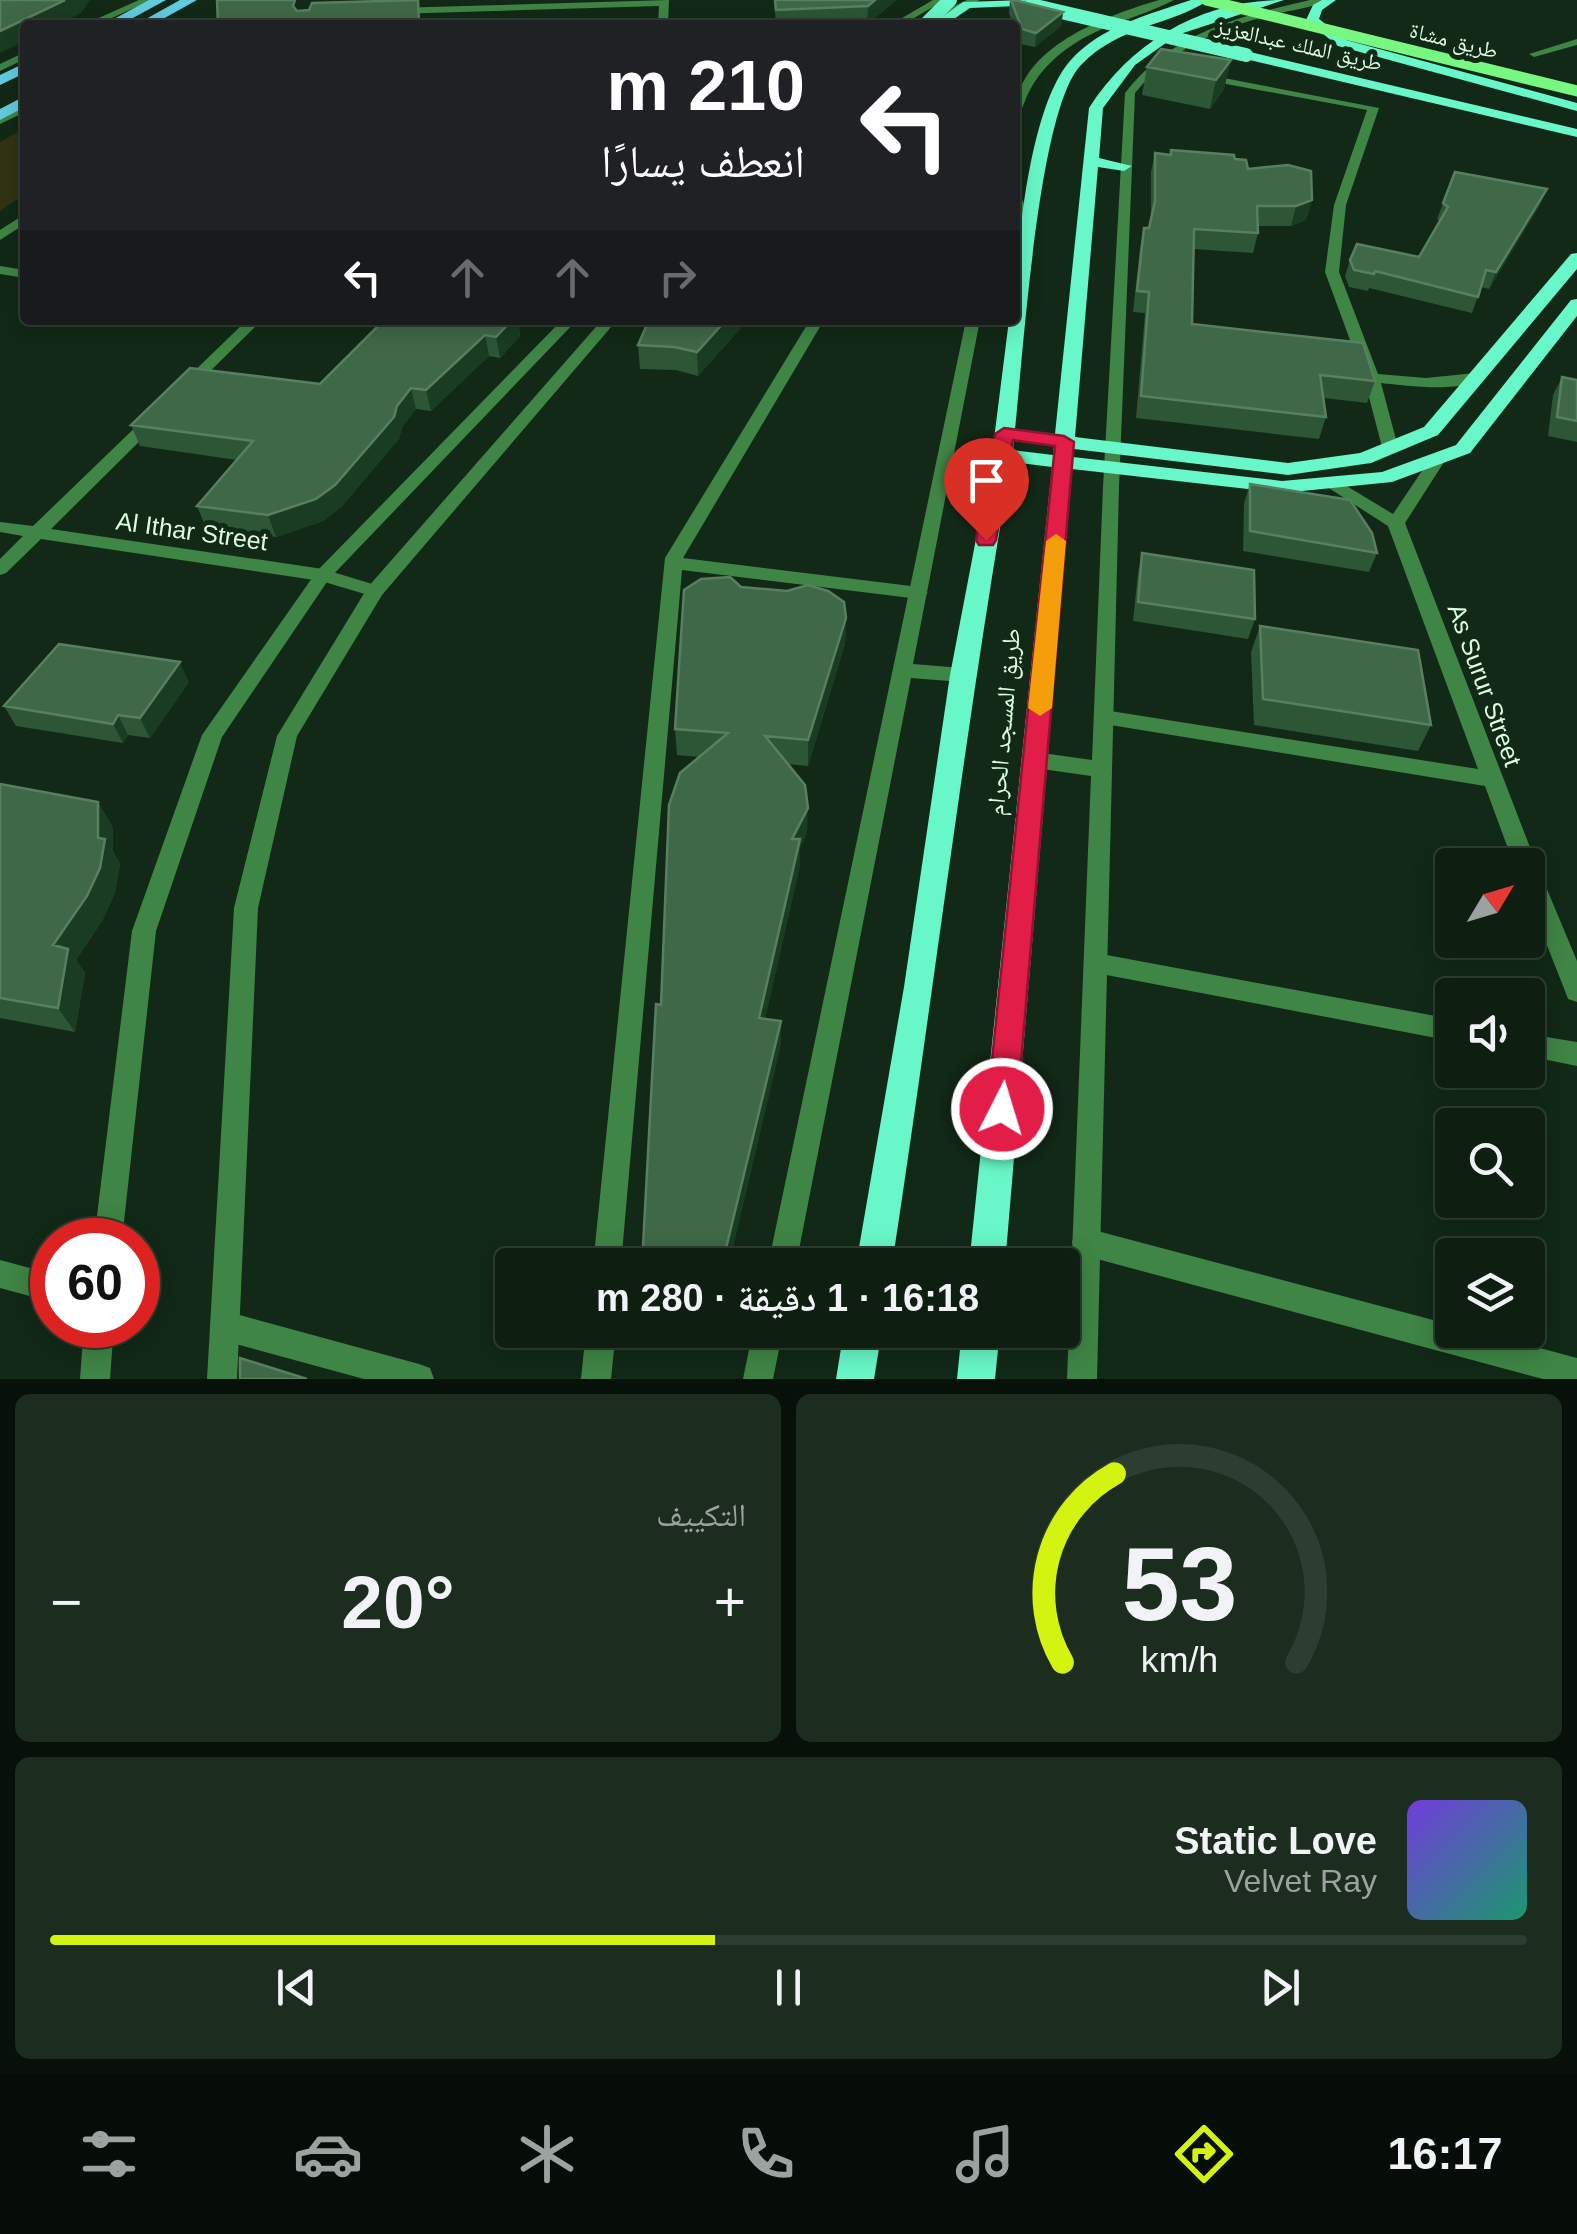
<!DOCTYPE html>
<html lang="ar">
<meta charset="utf-8">
<style>
:root{--surface:#0e1f11;--page:#1c2c1f;--text:#f1f3f6;--muted:#9ba29f;--line:#2e3d31;--accent:#d3f311}
body{margin:0;font-family:Helvetica,"Noto Naskh Arabic",sans-serif;background:var(--page);color:var(--text);direction:rtl;height:100vh;display:flex;flex-direction:column;font-size:38px;white-space:nowrap}
*{box-sizing:border-box;margin:0}
p{font-size:32px;color:var(--muted)}
.icon{flex:none;width:55px;height:55px;fill:none;stroke:currentColor;stroke-width:2;stroke-linecap:round;stroke-linejoin:round}
.map{position:relative;height:1379px;overflow:hidden;direction:ltr}
.sheet{display:flex;flex-direction:column;gap:15px;padding:15px;background:#081109;flex:1}
.sheet>*{flex:none}
.top-card{position:absolute;left:20px;top:20px;width:1000px;height:305px;border-radius:10px;box-shadow:0 5px 25px #0003,0 0 0 2px var(--line);direction:rtl;background:#202124;color:#fff;overflow:hidden}
.needle{width:65px;rotate:52deg}
.controls{position:absolute;left:1435px;top:848px;display:grid;gap:20px}
.controls a{display:grid;place-items:center;width:110px;height:110px;border-radius:10px;background:var(--surface);box-shadow:0 5px 25px #0003,0 0 0 2px var(--line);font-size:50px}
.speed{position:absolute;left:30px;top:1218px;display:flex;gap:20px;font-size:50px;font-weight:700;text-align:center}
.speed>*{display:grid;place-content:center;width:130px;height:130px;border-radius:50%;background:var(--surface);box-shadow:0 5px 25px #0003,0 0 0 2px var(--line);line-height:1}
.speed .limit{border:15px solid #d22;background:#fff;color:#111}
.pin{position:absolute;display:grid;place-items:center;width:85px;height:85px;color:#fff;margin:-102px -42px;border-radius:50% 50% 50% 0;rotate:-45deg;box-shadow:0 0 10px #0007}
.pin .icon{rotate:45deg}
.me{position:absolute;width:110px;margin:-55px;rotate:5deg;stroke-linejoin:round;filter:drop-shadow(0 0 8px #0008)}
.turn{display:flex;align-items:center;gap:35px;height:210px;padding:0 50px;font-size:45px}
.turn .icon{width:130px;height:130px;stroke-width:2.5}
.turn b{display:block;font-size:70px;line-height:85px}
.lanes{display:flex;align-items:center;height:95px;padding:0 50px;background:#0003;justify-content:center;gap:50px;direction:ltr}
.lanes .off{opacity:.35}
.big{font-size:75px;font-weight:600;line-height:1.1}
.sheet .card{flex:1;display:flex;flex-direction:column;justify-content:center;gap:15px;min-width:0;padding:0 35px;border-radius:15px;background:var(--page)}
.sheet .dial{align-items:center;gap:0}
.dial svg{height:260px;overflow:visible;fill:none;stroke:var(--line);stroke-width:7;stroke-linecap:round;text-anchor:middle}
.dial text{fill:var(--text);stroke:none}
.song{display:flex;align-items:center;gap:30px}
.cover{width:120px;height:120px;border-radius:15px;background:linear-gradient(135deg,hsl(260 70% 55%),hsl(160 70% 35%))}
.played{height:10px;border-radius:5px;background:linear-gradient(90deg,var(--accent) 45%,var(--line) 45%)}
.keys{display:flex;justify-content:space-around;direction:ltr}
.heat{display:flex;justify-content:space-between;align-items:center;font-size:55px;direction:ltr}
.sheet .tiles{flex:1;display:grid;gap:15px;grid-template-columns:1fr 1fr}
.card:last-child{grid-column:span 2}
.trip{position:absolute;left:495px;top:1248px;width:585px;height:100px;border-radius:10px;background:var(--surface);box-shadow:0 5px 25px #0003,0 0 0 2px var(--line);font-weight:600;line-height:100px;text-align:center;direction:rtl}
.menu{display:flex;height:160px;justify-content:space-around;align-items:center;background:#060c07;color:var(--muted)}
.menu .icon{width:70px;height:70px}
.menu .selected{color:var(--accent)}
.menu b{font-size:45px;color:var(--text)}
.map>svg:first-child{display:block}
.green{fill:#323215}
.lines{fill:none;stroke-linecap:round;stroke-linejoin:round}
.minor{fill:#3f8545;fill-rule:evenodd}
.tertiary{fill:#3f8545;fill-rule:evenodd}
.primary{fill:#68f7c8;fill-rule:evenodd}
.trunk{fill:#62cce0;fill-rule:evenodd}
.secondary-bridge{stroke:#77f880;stroke-width:11}
.primary-bridge{stroke:#68f7c8;stroke-width:14}
.wall{fill:#2c5636}
.shaded-wall{fill:#1a3c22}
.building{fill:#3f6848;stroke:#577f60;stroke-width:2.5}
.route{fill:#e11d48;stroke:#92132f;stroke-width:2.5}
.slow{fill:#f59e0b}
.labels{text-anchor:middle;stroke-width:10;stroke-linejoin:round;paint-order:stroke}
.far-street-label{font-size:22px;fill:#dbfde0;stroke:#122917}
.street-label{font-size:25px;fill:#dbfde0;stroke:#122917}
</style>
<div class="map">
<svg width="1577" height="1379" viewBox="0 0 1577 1379">
<rect width="100%" height="100%" fill="#122917"/>
<path class="green" d="M25,128V194L0,211V142Z"/>
<g class="lines">
<path class="minor" d="M669,0L668,25H658L659,6L395,14L390,11L395,8Z
M1577,39V45L1534,57L1529,54Z
M1203,74L1379,108L1346,205L1339,272L1378,374L1426,378L1475,373L1483,378C1459,393 1409,386 1381,383L1398,447L1396,450L1390,452L1382,447L1364,378L1325,272L1334,205L1367,110L1199,79V75Z
M25,214V224L0,240V230Z
M0,266L25,270V278L0,274Z
M247,320H262L192,389H182V383Z
M810,320H824L683,558L919,587L928,593L919,599L682,570L621,1265H593L665,558Z
M152,415L158,417V423L51,529L323,569L382,587L384,591L382,595L375,597L321,581L41,539L6,573L0,575V559L23,536L0,532V522L33,526L146,417Z
M1438,454L1446,459L1405,523L1536,863L1577,961V1002L1568,999L1565,991L1528,897V865H1514L1485,786L1104,724L1094,717L1104,710L1478,769L1388,526L1321,483L1329,478L1335,479L1393,514L1432,456Z
M1096,953L1452,1019V1041L1096,973L1087,970L1084,963L1087,956Z
M1528,1034L1577,1042V1066L1528,1056Z
M1086,1228L1452,1325V1330H1472L1577,1358V1379H1543L1086,1256L1076,1252L1072,1242L1076,1232Z
M0,1260L52,1274V1302L0,1288Z
M225,1311L419,1364L430,1368L434,1379H364L225,1341L215,1336L210,1326L215,1316Z
M586,1330H616L611,1379H581Z"/>
<path class="tertiary" d="M139,0H152L96,25H83Z
M933,0H945L902,25H890Z
M967,0H980L926,25H913Z
M1159,0H1174C1136,20 1097,24 1060,54C1048,64 1037,76 1030,90C1024,100 1024,110 1015,116C1015,48 1105,16 1159,0Z
M1310,0H1327C1312,8 1292,10 1275,14C1219,28 1172,48 1135,93L1119,487L1097,1379H1067L1091,776L1035,768L1028,766L1024,760L1028,754L1035,752L1092,760L1103,487L1125,93C1172,32 1238,17 1310,0Z
M25,52V59L0,71V64Z
M25,105V112L0,124V117Z
M1015,194L1021,198L1035,226L1034,229L1023,226L1015,211Z
M562,320H577L329,579L222,737L156,931L122,1240H94L132,931L202,735L317,571Z
M602,320H617L382,595L297,736L258,908L237,1379H207L234,908L277,736L368,587Z
M966,320H980L913,664L962,668L972,675L962,682L911,678L796,1265H768Z
M84,1325H114L110,1379H80Z
M753,1330H783L773,1379H743Z"/>
<path class="primary" d="M1026,0L1021,6L970,8L945,25H931L963,2Z
M1191,0H1209C1170,26 1119,25 1081,65C1038,109 1023,358 1015,429L1055,434L1089,108C1132,41 1202,0 1284,0L1177,35L1135,65L1103,108L1099,158L1132,166L1124,171L1098,167L1075,437L1288,463L1360,453L1424,427L1571,254L1577,253V269L1438,435L1371,463L1288,475L1074,449L1073,457L1282,481L1382,472L1456,445L1571,300L1577,299V316L1470,453L1392,482L1282,493L1072,469L1005,1265H969L1052,467L1011,462C965,729 933,997 892,1265H856L904,987L950,675L992,455L1009,320H1015C1015,257 1028,109 1070,61C1099,27 1150,14 1191,0ZM1014,441L1054,446L1053,455L1013,450Z
M1322,0H1336L1322,10L1319,19L1346,40L1577,103V111L1338,46L1306,20L1313,5Z
M1246,51L1577,129V137L1241,58V52Z
M844,1330H882L874,1379H836Z
M962,1330H1000L995,1379H957Z"/>
<path class="trunk" d="M149,0H166L120,25H103Z
M180,0H197L152,25L137,24Z
M25,63V73L0,85V75Z
M25,96V107L0,120V109Z"/>
<path class="secondary-bridge" d="M1206,0L1577,91"/>
<path class="primary-bridge" d="M1031,5L1246,55
M925,25L950,0"/>
</g>
<path class="wall" d="M774,0H896L867,25H776Z
M1010,0L1063,12L1061,26L1035,47L1020,44L1015,31V25H1013L1009,13Z
M1231,60L1224,89L1210,109L1142,95L1147,67Z
M1171,150L1235,159L1248,169L1312,200L1306,220L1291,226H1258V233L1253,253L1193,249L1192,324L1375,381L1367,403L1324,398L1326,417L1319,439L1136,418L1145,313L1133,312L1140,248L1144,228H1149L1151,219V172L1155,153L1170,155Z
M1455,172L1540,205L1489,289L1481,287L1472,313L1369,288L1368,291L1349,287L1345,276L1350,260L1419,257L1440,221L1437,219Z
M384,320H518L520,336L500,358L489,356L431,411L416,409L402,427L399,439L341,507L323,521L276,537L206,528L197,506L237,460L140,446L131,425L320,384Z
M649,320H748L698,376L676,370L640,369L638,345Z
M1562,377L1577,380V442L1548,436L1553,395Z
M1250,484L1377,553L1369,572L1243,551L1244,503Z
M1142,553L1255,619L1248,639L1133,621L1138,573Z
M741,587L846,618L845,644L808,766L787,764L807,833L800,848V865L765,1019L781,1045L661,1005L700,757L677,755L675,729Z
M1260,626L1431,725L1418,751L1254,725L1251,652Z
M189,682L150,738L128,735L123,743L16,726L4,706Z
M0,784L98,802L113,828V851L120,864L115,893L102,921L76,960L85,973L75,1032L0,1018Z"/>
<path class="shaded-wall" d="M65,0H90L81,13L57,25H25V41L0,53V31Z
M875,0H896L867,25L868,6Z
M1063,12L1061,26L1035,47L1036,33Z
M1231,60L1224,89L1210,109L1216,80Z
M1547,189L1540,205L1489,289L1496,272Z
M1312,200L1306,220L1291,226L1296,206Z
M506,320H518L520,336L500,358L496,337Z
M726,320H748L698,376L697,352Z
M485,335L489,356L431,411L426,390Z
M411,388L416,409L402,427L399,439L341,507L323,521L276,537L268,515L397,406Z
M846,618L845,644L808,766V740Z
M180,662L189,682L150,738L140,718Z
M118,715L128,735L123,743L113,724Z
M98,802L113,828V851L120,864L115,893L102,921L76,960L85,973L75,1032L58,1008L53,945L98,838Z
M808,808L807,833L800,848V865L760,1042L759,1018L792,839Z
M781,1021V1045L729,1265H722Z"/>
<path class="building" d="M0,0H65L0,31Z
M217,0H295L293,6L297,11L309,10L312,3L418,0L419,24L218,25Z
M775,0H875L868,6L776,10Z
M1011,0H1014L1063,12L1036,33L1022,29Z
M1161,49L1231,60L1216,80L1147,67Z
M1171,150L1234,155L1235,159L1246,160L1248,169L1288,165L1311,171L1312,200L1296,206H1257L1258,233L1194,229L1192,324L1363,343L1375,381L1320,375L1326,417L1141,396L1149,292L1137,291L1144,228H1149L1155,201V153L1171,155Z
M1455,172L1547,189L1496,272L1486,270L1478,297L1375,271L1374,274L1354,270L1350,260L1357,244L1419,257L1448,207L1443,203Z
M384,320H512L496,337L485,335L426,390L411,388L397,406L394,417L335,485L316,499L268,515L197,506L253,441L131,425L190,368L320,384Z
M649,320H726L697,352L674,347L638,345Z
M1562,377L1577,380V421L1557,417Z
M1250,484L1350,500L1372,533L1377,553L1250,531Z
M1142,553L1254,570L1255,619L1138,602Z
M730,577L741,587L787,591L808,585L828,591L844,602L846,618L808,740L765,736L805,785L808,808L792,839H800L759,1018L781,1021L722,1265H642L656,1004L661,1005L669,805L680,773L728,733L675,729L684,590L701,579Z
M1260,626L1418,650L1431,725L1263,699Z
M59,644L180,662L140,718L118,715L113,724L4,706Z
M0,784L98,802V838L105,839L100,868L87,896L53,945L68,949L58,1008L0,998Z
M240,1358L307,1379H240Z"/>
<path class="route" d="M1004,428L1064,436L1074,442L1017,1109L1012,1119L1002,1123L991,1119L987,1109L1055,446L1013,440L996,540L993,545H979L976,540L995,434Z"/>
<path class="slow" d="M1056,534L1066,541L1052,708L1040,716L1028,708L1046,541Z"/>
<g class="labels">
<g class="far-street-label">
<text transform="translate(1454 40) rotate(14)" y="8">طريق مشاة</text>
<text transform="translate(1299 44) rotate(13)" y="8">طريق الملك عبدالعزيز</text>
</g>
<g class="street-label">
<text transform="translate(192 531) rotate(8)" y="9">Al Ithar Street</text>
<text transform="translate(1485 685) rotate(70)" y="9">As Surur Street</text>
<text transform="translate(1003 722) rotate(-85)" y="9">طريق المسجد الحرام</text>
</g>
</g>
</svg>
<div class="controls">
<a><svg class="needle" viewBox="-14 -14 28 28"><path d="M0-13l5 13h-10z" fill="#e53935"/><path d="M0 13l5-13h-10z" fill="#9ba29f"/></svg></a>
<a><svg class="icon" aria-label="sound" viewBox="0 0 24 24"><path d="M4 9h4l5-4v14l-5-4H4zM17 9q2 3 0 6"/></svg></a>
<a><svg class="icon" aria-label="search" viewBox="0 0 24 24"><circle cx="10" cy="10" r="6"/><path d="M15 15l6 6"/></svg></a>
<a><svg class="icon" aria-label="layers" viewBox="0 0 24 24"><path d="M12 4l9 5-9 5-9-5zM3 14l9 5 9-5"/></svg></a>
</div>
<div class="speed"><div class="limit">60</div></div>
<div class="pin" style="left:986px;top:540px;background:#d93025"><svg class="icon" aria-label="arrive" viewBox="0 0 24 24"><path d="M6 21V4h12l-3 4 3 4H6"/></svg></div>
<svg class="me" style="left:1002px;top:1109px" viewBox="-20 -20 40 40"><circle r="17" fill="#e11d48" stroke="#fff" stroke-width="3"/><path d="M0-11L8 9 0 5-8 9z" fill="#fff"/></svg>
<div class="trip">16:18 · 1 دقيقة · 280 m</div>
<div class="top-card">
<div class="turn"><svg class="icon" aria-label="left" viewBox="0 0 24 24"><path d="M17 20v-9H6M10 6l-5 5 5 5"/></svg><div><b>210 m</b>انعطف يسارًا</div></div>
<div class="lanes"><svg class="icon" aria-label="left" viewBox="0 0 24 24"><path d="M17 20v-9H6M10 6l-5 5 5 5"/></svg><svg class="icon off" aria-label="ahead" viewBox="0 0 24 24"><path d="M12 20V5M6 11l6-6 6 6"/></svg><svg class="icon off" aria-label="ahead" viewBox="0 0 24 24"><path d="M12 20V5M6 11l6-6 6 6"/></svg><svg class="icon off" aria-label="right" viewBox="0 0 24 24"><path d="M7 20v-9h11M14 6l5 5-5 5"/></svg></div>
</div>
</div>
<section class="sheet">
<div class="tiles">
<div class="card dial"><svg viewBox="0 0 100 80">
<path d="M14 69A42 42 0 1 1 86 69"/>
<path d="M14 69A42 42 0 0 1 30 11" stroke="#d3f311"/>
<text x="50" y="56" font-size="32" font-weight="700">53</text>
<text x="50" y="72" font-size="11">km/h</text>
</svg></div>
<div class="card"><p>التكييف</p>
<div class="heat"><a>−</a><b class="big">20°</b><a>+</a></div>
</div>
<div class="card">
<div class="song"><i class="cover"></i><div><b>Static Love</b><p>Velvet Ray</p></div></div>
<div class="played"></div>
<div class="keys"><svg class="icon" aria-label="previous" viewBox="0 0 24 24"><path d="M18 5L8 12l10 7zM5 5v14"/></svg><svg class="icon" aria-label="pause" viewBox="0 0 24 24"><path d="M8 5v14M16 5v14"/></svg><svg class="icon" aria-label="next" viewBox="0 0 24 24"><path d="M6 5l10 7-10 7zM19 5v14"/></svg></div>
</div>
</div>
</section>
<nav class="menu">
<b>16:17</b>
<svg class="icon selected" aria-label="directions" viewBox="0 0 24 24"><path d="M12 3l9 9-9 9-9-9zM9 14v-3h6M13 9l2 2-2 2"/></svg>
<svg class="icon" aria-label="music" viewBox="0 0 24 24"><path d="M9 18V5l10-2v13"/><circle cx="6" cy="18" r="3"/><circle cx="16" cy="16" r="3"/></svg>
<svg class="icon" aria-label="phone" viewBox="0 0 24 24"><path d="M5 4h4l2 5-3 2q2 4 5 5l2-3 5 2v4C11 20 4 13 5 4z"/></svg>
<svg class="icon" aria-label="climate" viewBox="0 0 24 24"><path d="M12 3v18M4 7l16 10M4 17L20 7"/></svg>
<svg class="icon" aria-label="car" viewBox="0 0 24 24"><path d="M5 17H2v-5l4-1 3-4h7l3 4 3 1v5h-3M9 17h6M6 11h13"/><circle cx="7" cy="17" r="2"/><circle cx="17" cy="17" r="2"/></svg>
<svg class="icon" aria-label="filters" viewBox="0 0 24 24"><path d="M4 7h16M4 17h16"/><circle cx="9" cy="7" r="2"/><circle cx="15" cy="17" r="2"/></svg>
</nav>
